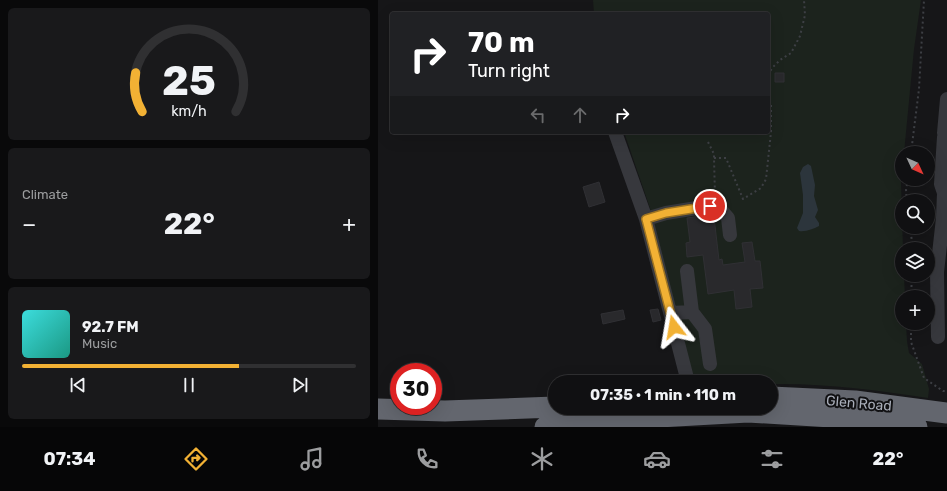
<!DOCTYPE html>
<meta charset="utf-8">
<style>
:root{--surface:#101012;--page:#19191b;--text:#f1f3f6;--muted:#9c9d9f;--line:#303032;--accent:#f2b134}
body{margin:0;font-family:Rubik,sans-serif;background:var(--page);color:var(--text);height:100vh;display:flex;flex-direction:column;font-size:15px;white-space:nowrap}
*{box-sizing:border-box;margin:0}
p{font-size:13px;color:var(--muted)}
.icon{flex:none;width:22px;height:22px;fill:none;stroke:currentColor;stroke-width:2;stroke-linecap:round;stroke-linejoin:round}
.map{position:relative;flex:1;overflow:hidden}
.panel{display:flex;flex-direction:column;gap:8px;padding:8px;background:#09090a;width:378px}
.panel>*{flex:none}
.banner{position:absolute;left:12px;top:12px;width:380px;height:122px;border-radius:4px;box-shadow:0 4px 16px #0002,0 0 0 1px var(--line);background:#202124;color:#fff;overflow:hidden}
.needle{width:26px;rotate:134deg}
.controls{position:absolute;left:517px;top:146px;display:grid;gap:8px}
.controls a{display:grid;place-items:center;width:40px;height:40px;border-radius:50%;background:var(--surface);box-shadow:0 4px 16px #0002,0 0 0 1px var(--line);font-size:20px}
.speed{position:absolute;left:12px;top:363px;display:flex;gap:8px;font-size:20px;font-weight:700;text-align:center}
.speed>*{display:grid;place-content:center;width:52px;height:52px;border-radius:50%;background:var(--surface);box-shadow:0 4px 16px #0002,0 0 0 1px var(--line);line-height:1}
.speed .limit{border:6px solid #d22;background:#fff;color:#111}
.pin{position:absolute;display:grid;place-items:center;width:34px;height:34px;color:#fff;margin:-17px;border:2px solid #fff;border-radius:50%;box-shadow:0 1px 4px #0007}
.me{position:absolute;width:44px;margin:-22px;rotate:346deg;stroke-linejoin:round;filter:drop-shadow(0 0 3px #0008)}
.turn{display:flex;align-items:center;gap:14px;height:84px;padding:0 12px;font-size:18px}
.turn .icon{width:52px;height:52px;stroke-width:2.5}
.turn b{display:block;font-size:28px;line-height:34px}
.lanes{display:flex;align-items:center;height:38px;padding:0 12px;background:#0003;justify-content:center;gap:20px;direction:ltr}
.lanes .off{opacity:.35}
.big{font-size:30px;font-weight:700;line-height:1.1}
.panel .tile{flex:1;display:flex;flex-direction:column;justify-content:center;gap:6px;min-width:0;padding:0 14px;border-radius:6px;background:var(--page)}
.panel .dial{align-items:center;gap:0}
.dial svg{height:104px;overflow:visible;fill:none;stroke:var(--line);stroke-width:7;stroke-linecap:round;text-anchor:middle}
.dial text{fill:var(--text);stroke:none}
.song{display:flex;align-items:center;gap:12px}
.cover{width:48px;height:48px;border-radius:6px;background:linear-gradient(135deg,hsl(180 70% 55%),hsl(170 70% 35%))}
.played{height:4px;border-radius:2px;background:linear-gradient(90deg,var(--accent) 65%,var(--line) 65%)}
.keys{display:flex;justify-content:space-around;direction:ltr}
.heat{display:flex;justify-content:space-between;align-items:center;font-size:22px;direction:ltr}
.trip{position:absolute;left:170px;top:375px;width:230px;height:40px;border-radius:20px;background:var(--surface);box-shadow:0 4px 16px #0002,0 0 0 1px var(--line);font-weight:700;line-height:40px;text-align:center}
.tab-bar{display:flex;height:64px;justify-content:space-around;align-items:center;background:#060607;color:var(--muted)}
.tab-bar .icon{width:28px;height:28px}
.tab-bar .selected{color:var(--accent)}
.tab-bar b{font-size:18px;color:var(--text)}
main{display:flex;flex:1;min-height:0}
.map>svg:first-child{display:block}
.green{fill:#1c231d}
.water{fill:#2c353c}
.building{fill:#29292c;stroke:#303034}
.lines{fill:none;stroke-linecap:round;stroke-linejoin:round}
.path{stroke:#3d3f44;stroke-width:2;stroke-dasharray:2 3;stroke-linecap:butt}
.minor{stroke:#37383d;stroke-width:14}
.highway{stroke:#63666e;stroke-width:21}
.route-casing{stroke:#9d7322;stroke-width:10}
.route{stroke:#f2b134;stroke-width:7}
.labels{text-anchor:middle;stroke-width:4;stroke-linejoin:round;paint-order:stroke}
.street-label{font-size:14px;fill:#a8adb8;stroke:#111113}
</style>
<main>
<section class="panel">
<div class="tile dial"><svg viewBox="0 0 100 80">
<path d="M14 69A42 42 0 1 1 86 69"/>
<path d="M14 69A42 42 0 0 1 9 39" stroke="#f2b134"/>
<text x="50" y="56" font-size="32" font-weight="700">25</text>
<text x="50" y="72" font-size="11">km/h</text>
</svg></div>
<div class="tile"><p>Climate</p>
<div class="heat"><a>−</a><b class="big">22°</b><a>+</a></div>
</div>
<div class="tile">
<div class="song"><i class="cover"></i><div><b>92.7 FM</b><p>Music</p></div></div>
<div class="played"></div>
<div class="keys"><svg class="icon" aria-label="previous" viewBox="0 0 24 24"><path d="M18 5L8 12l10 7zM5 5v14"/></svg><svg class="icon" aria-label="pause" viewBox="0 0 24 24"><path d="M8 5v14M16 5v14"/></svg><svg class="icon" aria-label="next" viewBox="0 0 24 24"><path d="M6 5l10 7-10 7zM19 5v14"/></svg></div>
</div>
</section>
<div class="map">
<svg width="569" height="427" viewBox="0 0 569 427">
<rect width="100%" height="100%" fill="#161618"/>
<path class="green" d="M215,0H543L536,49L526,153H524L523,182L525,249H524V275H526L527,297H524V323H528L529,341L531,353L544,364L551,389L550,398C498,390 446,383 393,384V382H315L272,208L246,132H390V14H216Z"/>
<path class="water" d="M430,164L433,166L437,185L436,196L440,210L437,217L441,223V226C435,229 428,232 421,231L419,228L425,213V195L422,173L425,167Z"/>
<path class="building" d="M397,73H406V82H397Z
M221,182L227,202L211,207L205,187Z
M331,215L336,217L341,260L344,259L345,265L367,262L364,243L374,242L377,261H382L385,288L372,289L374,307L358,309L356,290L330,294L325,255L309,257L308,243L312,242L309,218Z
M280,309L283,320L275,322L272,310Z
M245,310L247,319L225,324L223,314Z"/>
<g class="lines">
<path class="path" d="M390,75L394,68L402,60L413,53L422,36L427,15L426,0
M330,142L336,154V158L337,196
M533,153L541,89L546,0
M336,158H348L365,199L383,188L388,179L393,132V103L390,99
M529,201L528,190L530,179
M532,227L535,249
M533,297L534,275
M533,323V342L546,378L565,391H569"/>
<path class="minor" d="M237,132L268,219L310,382
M566,133L569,99
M566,137L563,184L566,193L565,218L569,219
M268,219L288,213L331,206L343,210L350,218L352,235
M314,312L327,329L332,364
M293,313L314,312L309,271
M560,337L559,272L565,218"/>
<path class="highway" d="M393,397L477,401L569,413
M0,409L67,411L177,407
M167,427L263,418L370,412L470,418L539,427"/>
</g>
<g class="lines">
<g class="route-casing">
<path id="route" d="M296,327L268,219L288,213L332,206"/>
</g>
<use href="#route" class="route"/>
</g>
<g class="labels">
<g class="street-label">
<text transform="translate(481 403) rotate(5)" y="5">Glen Road</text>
</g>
</g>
</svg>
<div class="controls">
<a><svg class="needle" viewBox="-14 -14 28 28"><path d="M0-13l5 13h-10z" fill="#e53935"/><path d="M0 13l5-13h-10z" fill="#9c9d9f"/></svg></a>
<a><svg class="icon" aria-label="search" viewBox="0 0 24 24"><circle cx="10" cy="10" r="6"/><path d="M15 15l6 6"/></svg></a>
<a><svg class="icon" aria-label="layers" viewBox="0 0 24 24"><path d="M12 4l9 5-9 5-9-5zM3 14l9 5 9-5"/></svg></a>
<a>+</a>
</div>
<div class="speed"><div class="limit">30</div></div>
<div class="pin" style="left:332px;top:206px;background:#d93025"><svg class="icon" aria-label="arrive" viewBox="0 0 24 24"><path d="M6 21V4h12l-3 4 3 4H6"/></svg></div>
<svg class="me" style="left:296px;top:327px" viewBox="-20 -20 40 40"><path d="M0-17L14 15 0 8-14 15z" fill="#f2b134" stroke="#fff" stroke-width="4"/></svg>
<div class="trip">07:35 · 1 min · 110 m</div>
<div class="banner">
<div class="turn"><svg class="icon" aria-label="right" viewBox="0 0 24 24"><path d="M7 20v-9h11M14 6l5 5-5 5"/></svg><div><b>70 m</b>Turn right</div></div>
<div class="lanes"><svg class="icon off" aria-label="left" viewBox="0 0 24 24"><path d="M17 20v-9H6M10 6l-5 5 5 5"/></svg><svg class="icon off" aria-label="ahead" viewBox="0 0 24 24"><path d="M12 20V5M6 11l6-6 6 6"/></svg><svg class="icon" aria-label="right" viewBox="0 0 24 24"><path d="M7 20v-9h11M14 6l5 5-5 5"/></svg></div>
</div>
</div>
</main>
<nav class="tab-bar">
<b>07:34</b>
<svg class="icon selected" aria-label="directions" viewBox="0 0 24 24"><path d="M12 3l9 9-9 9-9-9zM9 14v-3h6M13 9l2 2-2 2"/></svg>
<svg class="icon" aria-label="music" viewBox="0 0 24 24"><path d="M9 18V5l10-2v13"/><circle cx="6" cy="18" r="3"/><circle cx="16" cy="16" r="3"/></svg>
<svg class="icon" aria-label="phone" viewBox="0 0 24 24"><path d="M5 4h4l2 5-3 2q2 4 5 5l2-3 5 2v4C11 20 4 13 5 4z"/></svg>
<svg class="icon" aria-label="climate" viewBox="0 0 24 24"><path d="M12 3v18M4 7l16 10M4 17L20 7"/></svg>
<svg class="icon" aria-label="car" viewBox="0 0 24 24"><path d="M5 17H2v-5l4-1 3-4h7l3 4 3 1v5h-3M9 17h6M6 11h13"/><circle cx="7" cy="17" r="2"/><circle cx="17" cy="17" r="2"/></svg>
<svg class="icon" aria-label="filters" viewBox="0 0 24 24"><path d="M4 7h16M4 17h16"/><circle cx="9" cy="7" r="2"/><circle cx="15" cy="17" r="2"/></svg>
<b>22°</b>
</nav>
